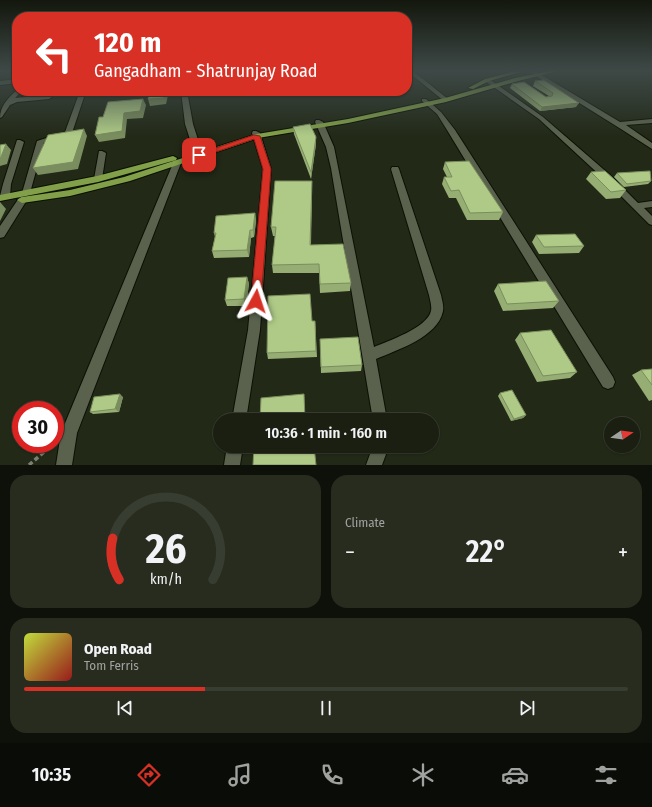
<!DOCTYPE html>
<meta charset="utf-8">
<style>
:root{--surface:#1a1f11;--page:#272c1f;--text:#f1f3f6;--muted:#9fa29f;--line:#383d31;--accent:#d93025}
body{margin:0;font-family:"Fira Sans Condensed",sans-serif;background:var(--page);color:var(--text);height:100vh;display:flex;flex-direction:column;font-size:15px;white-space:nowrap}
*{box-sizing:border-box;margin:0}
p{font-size:13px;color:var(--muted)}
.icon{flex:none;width:22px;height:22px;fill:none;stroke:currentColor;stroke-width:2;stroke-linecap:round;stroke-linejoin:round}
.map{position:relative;height:465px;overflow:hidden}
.side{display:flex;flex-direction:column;gap:10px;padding:10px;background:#0e1109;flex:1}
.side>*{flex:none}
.top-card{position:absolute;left:12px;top:12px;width:400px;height:84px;border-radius:16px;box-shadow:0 1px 3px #0004,0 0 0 1px var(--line);background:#d93025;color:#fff;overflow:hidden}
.needle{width:26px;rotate:77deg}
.fabs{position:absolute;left:604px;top:417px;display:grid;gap:8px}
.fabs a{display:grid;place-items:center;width:36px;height:36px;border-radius:50%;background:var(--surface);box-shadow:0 1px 3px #0004,0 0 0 1px var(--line);font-size:20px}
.speed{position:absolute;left:12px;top:401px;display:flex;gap:8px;font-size:20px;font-weight:700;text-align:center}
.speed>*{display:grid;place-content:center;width:52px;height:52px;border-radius:50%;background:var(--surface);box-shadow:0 1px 3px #0004,0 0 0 1px var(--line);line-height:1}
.speed .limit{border:6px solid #d22;background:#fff;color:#111}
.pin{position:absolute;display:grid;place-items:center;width:34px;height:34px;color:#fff;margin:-17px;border-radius:8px;box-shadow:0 2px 6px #0006}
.me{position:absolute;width:44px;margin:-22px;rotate:5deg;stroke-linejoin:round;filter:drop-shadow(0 0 3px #0008)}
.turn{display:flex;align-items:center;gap:14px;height:84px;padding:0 16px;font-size:18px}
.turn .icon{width:52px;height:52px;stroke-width:2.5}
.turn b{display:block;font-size:28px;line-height:34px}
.big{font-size:30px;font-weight:600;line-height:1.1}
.side .card{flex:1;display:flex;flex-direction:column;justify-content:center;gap:6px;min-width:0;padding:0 14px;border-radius:16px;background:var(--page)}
.side .dial{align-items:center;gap:0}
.dial svg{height:104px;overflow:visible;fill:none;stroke:var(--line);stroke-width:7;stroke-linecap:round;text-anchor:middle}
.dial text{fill:var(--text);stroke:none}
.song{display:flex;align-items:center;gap:12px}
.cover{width:48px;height:48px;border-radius:6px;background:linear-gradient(135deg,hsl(70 70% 55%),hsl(0 70% 35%))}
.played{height:4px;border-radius:2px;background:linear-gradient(90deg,var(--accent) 30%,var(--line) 30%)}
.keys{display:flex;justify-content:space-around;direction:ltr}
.heat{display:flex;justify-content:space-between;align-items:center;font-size:22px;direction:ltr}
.side .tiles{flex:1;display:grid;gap:10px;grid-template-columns:1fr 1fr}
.card:last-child{grid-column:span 2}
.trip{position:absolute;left:213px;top:413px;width:226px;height:40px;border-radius:20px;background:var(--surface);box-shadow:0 1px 3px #0004,0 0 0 1px var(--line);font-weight:600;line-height:40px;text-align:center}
.tab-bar{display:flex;height:64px;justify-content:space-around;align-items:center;background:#0a0c07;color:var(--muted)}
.tab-bar .icon{width:28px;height:28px}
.tab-bar .selected{color:var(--accent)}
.tab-bar b{font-size:18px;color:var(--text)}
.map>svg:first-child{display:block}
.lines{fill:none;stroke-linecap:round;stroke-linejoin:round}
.minor-casing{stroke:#0b1103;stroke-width:2}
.major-casing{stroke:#0b1103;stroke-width:2}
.path{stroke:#7a8071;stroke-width:3.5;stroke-dasharray:4.5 3;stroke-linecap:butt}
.minor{fill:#5a624e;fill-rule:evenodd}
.major{fill:#82a049;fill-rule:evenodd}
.wall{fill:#96ae73}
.shaded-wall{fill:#7a8d5e}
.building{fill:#aeca86;stroke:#7a8d5e}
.route{fill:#d93025;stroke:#8d1f18}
</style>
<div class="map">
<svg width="652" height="465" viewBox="0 0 652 465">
<rect width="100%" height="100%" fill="#222917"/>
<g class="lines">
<g class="minor-casing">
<path id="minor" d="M407,71H413L448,99V101H444Z
M528,71H535L620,122L652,119V123L626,125L652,143V149L621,129Z
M648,71H652V73L649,72Z
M17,79V83L0,85V81Z
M485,79H489L543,117L610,175L638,203L652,201V207L644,208L652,216V225L649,224L604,179L539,119L485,81Z
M17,90V91H22L15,98L49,95L52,97L49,99L17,102L10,105L2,117L0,118C0,106 8,98 17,90Z
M80,91H86L72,133L69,137L44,142L30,193L26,196L23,195L22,193L37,141L65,132Z
M181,91H187L193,124L203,155L202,157H196L195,155L185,124Z
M422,99H426L441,112L455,130L613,377L615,382L613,387L608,389L603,387L447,130L437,114L422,101Z
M316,120H319L323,122L334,147L374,347C388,341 427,328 431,311C432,306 430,300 429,295L391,169L392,167H398L399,169L441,295C442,300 444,306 443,311C438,337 397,350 376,359L387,420H373L331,168L326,147L315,122Z
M253,131H256L260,133L271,169L260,330L246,420H232L248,330L263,169L252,133Z
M17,140H20L24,142L11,184L10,196L5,199L0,196L3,184Z
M99,151H102L106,153L102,179L98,182L94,179Z
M174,161H177L181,163L77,433L72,465H56L61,433Z
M22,197L27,200L4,237L0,238V226L19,198Z
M227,446H243L240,465H224Z
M373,446H389L382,465H366Z"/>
</g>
<g class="major-casing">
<path id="major" d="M516,71L521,72L489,81L473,89L468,88L485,79Z
M549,71H559L518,81L446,102L348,123L258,138L130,181L70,196L22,203L17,200L22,197L70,190L124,177L257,134L348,119L445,98L515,78Z
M173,156L177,158L176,160L98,182L0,201V195L97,176Z"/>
</g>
<path class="path" d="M29,465L52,445"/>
<use href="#minor" class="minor"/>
<use href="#major" class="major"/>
</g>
<path class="wall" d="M535,81L576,107L540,111L510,88L512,84L546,97L549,96L533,86Z
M48,91H78L76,94L53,96L49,94Z
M293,127L316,137V144L311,179L294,134Z
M445,162L503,212L499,220H467L456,198H449L442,184L444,177H447L443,169Z
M591,172L626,190L620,198L606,199L586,179Z
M617,173L651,181L648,184L624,187L614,177Z
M312,190L311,245L351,283L350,291L320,293L319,273H273L272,265L275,236H273L271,227Z
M255,213L256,221L254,237L251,238L249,257L214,258L212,251L215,237L214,233Z
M536,235L584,246L579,253L539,254L532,242Z
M247,277L249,284L246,306H227L225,300Z
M498,284L559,301L553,308L503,311L494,291Z
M312,321H315L317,357L268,359L267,353Z
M520,333L577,372L570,378L537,382L515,340Z
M320,339L362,365L361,371L321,373Z
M652,369V400L649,401L632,375L641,370Z
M500,393L526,415L523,418L511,421L498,396Z
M123,397L119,412L93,414L90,412Z"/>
<path class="shaded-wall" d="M57,91H78L76,94L53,96L51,92Z
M165,91H169L166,104L150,106L148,99Z
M143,99L146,105L143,118L127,119L125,138L99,142L95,135Z
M579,103L576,107L540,111L542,107Z
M84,129L87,136L78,169L38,175L33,168Z
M316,137V144L311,179V172Z
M6,144L11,150L7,164L0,166V158Z
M312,181V190L310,254V245Z
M0,202L6,209L0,221Z
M255,213L256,221L254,237L253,230Z
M250,230L251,238L249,257L247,250Z
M247,277L249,284L246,306L244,299Z
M120,394L123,397L119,412L115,409Z
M526,415L523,418L511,421L514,419Z"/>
<path class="building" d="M544,80L579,103L542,107L512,84L524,82L546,97L552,96L553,93L535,81Z
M150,91H165L164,98L148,99Z
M143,99L140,111L124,113L122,131L95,135L99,117H103L108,102Z
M310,124L316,137L311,172L293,127Z
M84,129L73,162L33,168L48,135Z
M6,144L1,157L0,158V145Z
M469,161L503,212L470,213L459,190L451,191L444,177H452L445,162Z
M605,171L626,190L611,192L591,172Z
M650,171L651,181L627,184L617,173Z
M275,181H312L310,245L343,244L351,283L320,284L319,264L272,265L276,227H271Z
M255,213L253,230H250L247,250L212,251L216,233H214L216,216Z
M575,234L584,246L544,247L536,235Z
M247,277L244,299L225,300L228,278Z
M546,281L559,301L507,304L498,284Z
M310,294L312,321H315L316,351L267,353L268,296Z
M551,330L577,372L543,376L520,333Z
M358,337L362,365L321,367L320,339Z
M652,369V385L641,370Z
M512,390L526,415L514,419L500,393Z
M120,394L115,409L90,412L94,397Z
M304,394L305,420H260L261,398Z
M254,446H314L316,465H253Z"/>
<linearGradient id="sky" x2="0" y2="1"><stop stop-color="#13170d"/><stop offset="0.52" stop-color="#3e4947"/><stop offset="1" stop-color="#3e4947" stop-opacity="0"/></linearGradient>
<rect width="652" height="136" fill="url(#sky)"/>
<path class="route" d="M254,135L260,136L271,169L261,301L260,304L256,305L252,304L251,301L263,169L254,139L201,157H199L195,155Z"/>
</svg>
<div class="fabs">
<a><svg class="needle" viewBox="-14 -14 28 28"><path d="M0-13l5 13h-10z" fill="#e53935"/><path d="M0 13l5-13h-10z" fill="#9fa29f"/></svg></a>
</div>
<div class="speed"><div class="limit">30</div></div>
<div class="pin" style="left:199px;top:155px;background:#d93025"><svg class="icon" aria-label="arrive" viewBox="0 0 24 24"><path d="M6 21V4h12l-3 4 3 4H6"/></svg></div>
<svg class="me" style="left:256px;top:301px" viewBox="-20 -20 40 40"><path d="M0-17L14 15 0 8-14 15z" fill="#d93025" stroke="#fff" stroke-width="4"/></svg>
<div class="trip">10:36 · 1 min · 160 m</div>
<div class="top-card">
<div class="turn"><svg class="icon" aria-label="left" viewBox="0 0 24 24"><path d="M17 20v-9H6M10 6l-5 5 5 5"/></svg><div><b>120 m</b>Gangadham - Shatrunjay Road</div></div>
</div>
</div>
<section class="side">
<div class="tiles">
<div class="card dial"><svg viewBox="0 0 100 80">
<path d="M14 69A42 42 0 1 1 86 69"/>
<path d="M14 69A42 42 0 0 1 9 37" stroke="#d93025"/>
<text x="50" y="56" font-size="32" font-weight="700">26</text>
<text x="50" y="72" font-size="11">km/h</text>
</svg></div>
<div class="card"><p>Climate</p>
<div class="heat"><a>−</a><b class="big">22°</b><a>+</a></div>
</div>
<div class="card">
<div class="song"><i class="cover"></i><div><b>Open Road</b><p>Tom Ferris</p></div></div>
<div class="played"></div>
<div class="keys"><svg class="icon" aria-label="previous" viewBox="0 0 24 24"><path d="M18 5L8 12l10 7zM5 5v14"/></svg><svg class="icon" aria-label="pause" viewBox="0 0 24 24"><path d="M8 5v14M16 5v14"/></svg><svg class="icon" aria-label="next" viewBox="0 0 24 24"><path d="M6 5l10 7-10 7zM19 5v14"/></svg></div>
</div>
</div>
</section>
<nav class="tab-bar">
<b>10:35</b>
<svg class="icon selected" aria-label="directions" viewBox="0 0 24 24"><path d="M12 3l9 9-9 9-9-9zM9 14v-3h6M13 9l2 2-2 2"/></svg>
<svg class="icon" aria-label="music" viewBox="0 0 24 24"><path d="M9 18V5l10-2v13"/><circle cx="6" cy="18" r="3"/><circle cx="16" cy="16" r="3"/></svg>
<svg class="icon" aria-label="phone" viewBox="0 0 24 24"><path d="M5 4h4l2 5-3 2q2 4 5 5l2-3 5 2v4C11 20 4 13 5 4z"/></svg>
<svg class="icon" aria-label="climate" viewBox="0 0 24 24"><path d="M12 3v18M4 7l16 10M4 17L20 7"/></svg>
<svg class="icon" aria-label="car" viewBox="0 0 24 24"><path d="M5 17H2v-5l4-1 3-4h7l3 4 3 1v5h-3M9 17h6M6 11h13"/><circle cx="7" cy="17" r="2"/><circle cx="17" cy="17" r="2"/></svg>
<svg class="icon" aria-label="filters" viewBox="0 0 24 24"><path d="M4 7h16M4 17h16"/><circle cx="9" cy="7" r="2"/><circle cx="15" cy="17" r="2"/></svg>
</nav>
